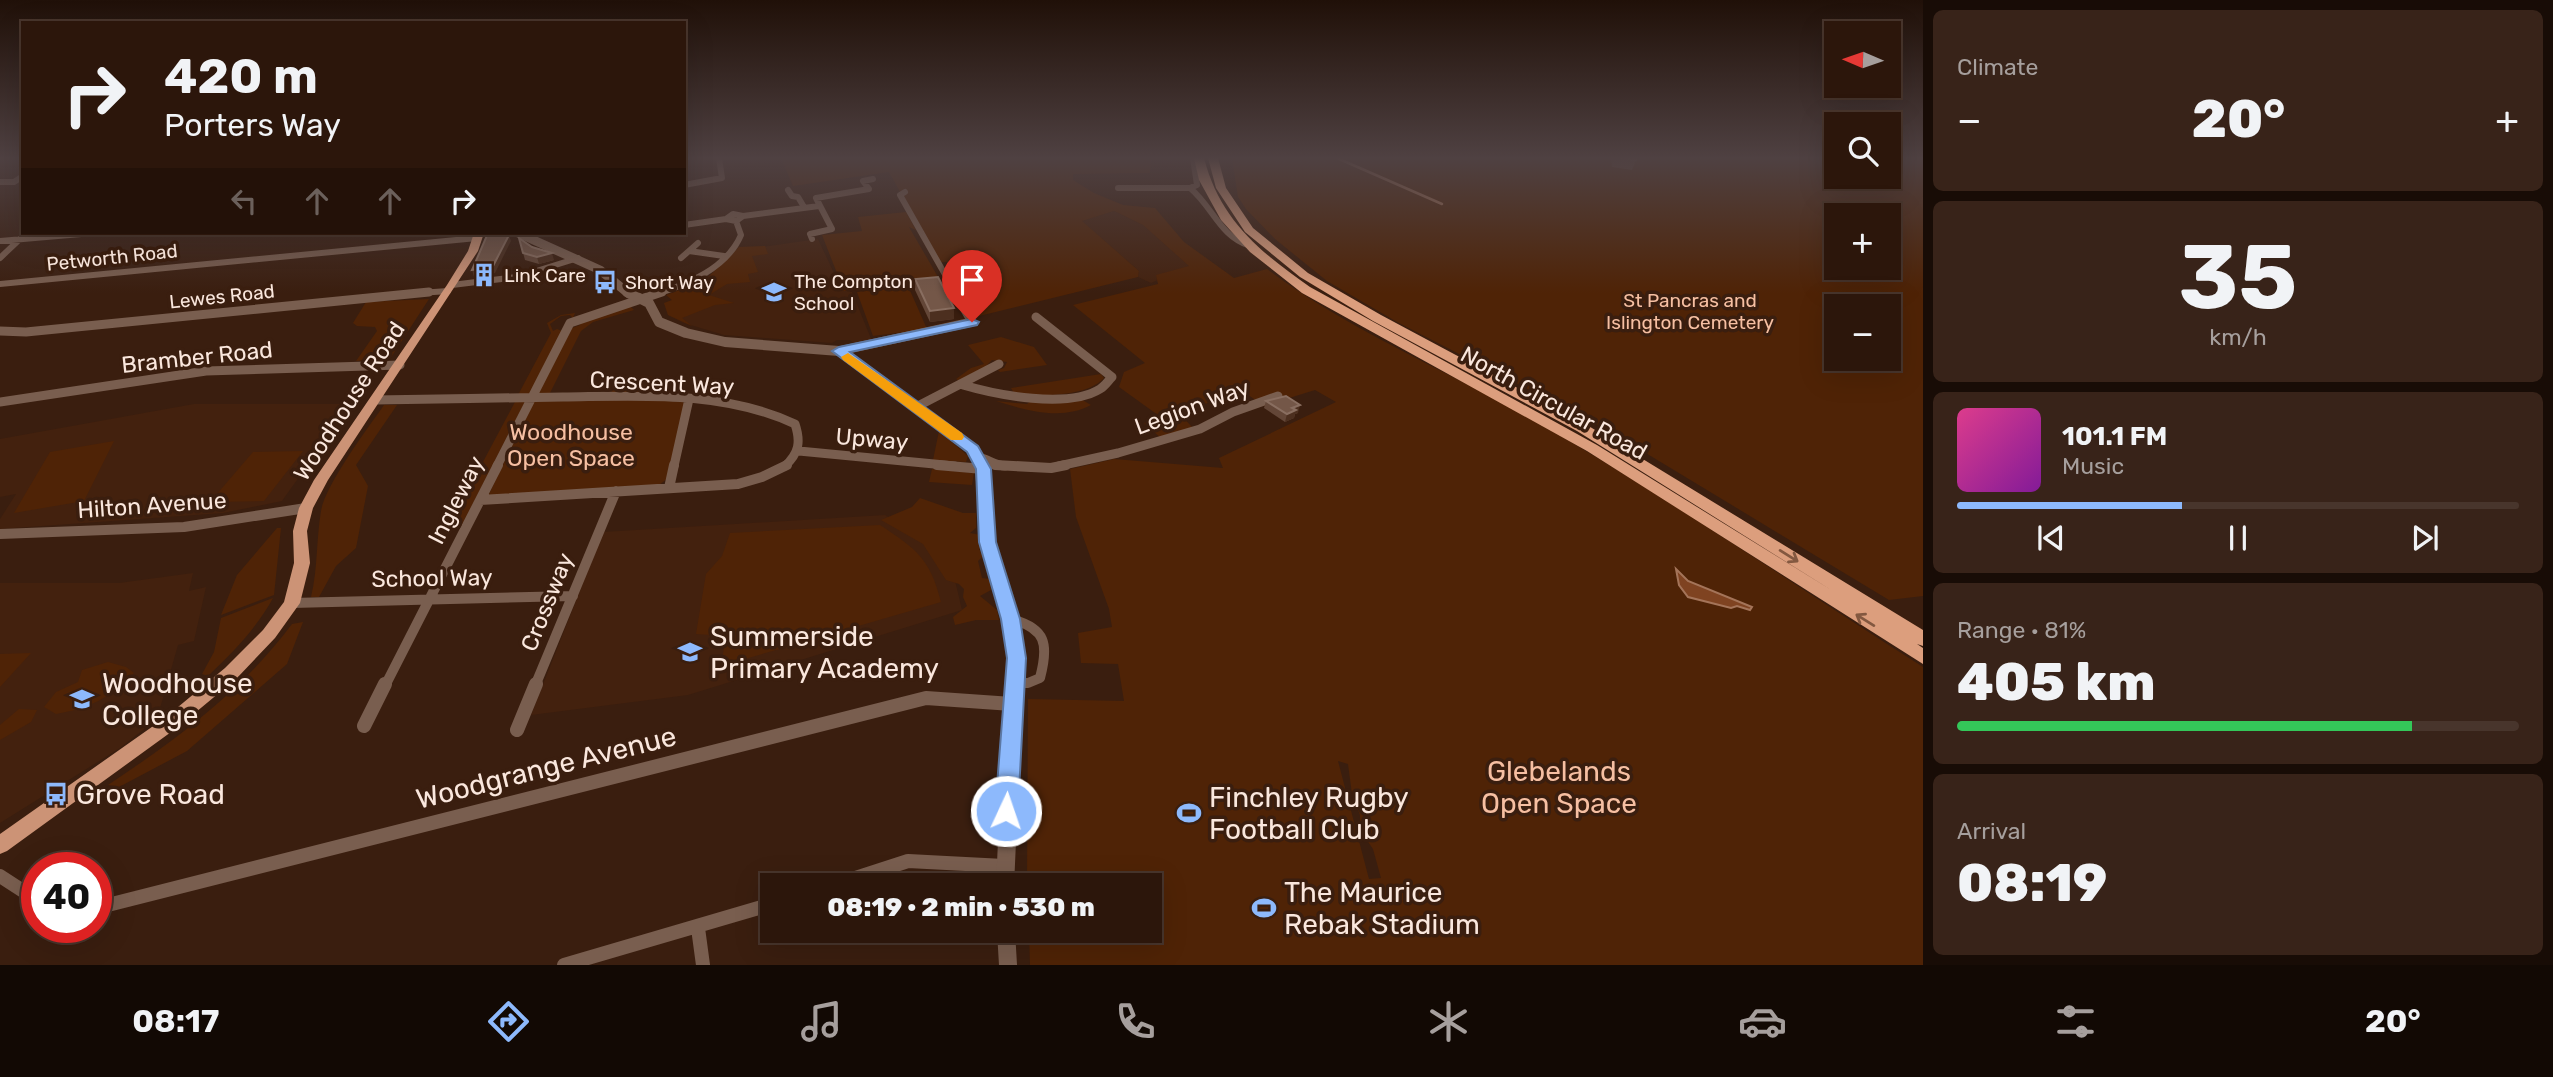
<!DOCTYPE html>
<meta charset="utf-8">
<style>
:root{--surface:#2c160b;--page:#382319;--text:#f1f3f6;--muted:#a69f9d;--line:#48352c;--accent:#8db9fc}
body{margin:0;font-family:Rubik,sans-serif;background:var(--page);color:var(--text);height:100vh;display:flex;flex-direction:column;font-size:26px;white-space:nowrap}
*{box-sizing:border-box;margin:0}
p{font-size:23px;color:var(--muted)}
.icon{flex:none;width:38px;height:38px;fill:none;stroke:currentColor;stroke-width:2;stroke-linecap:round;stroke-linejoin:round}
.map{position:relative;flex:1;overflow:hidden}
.details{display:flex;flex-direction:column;gap:10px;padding:10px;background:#180c06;width:630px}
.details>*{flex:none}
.guide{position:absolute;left:21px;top:21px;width:665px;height:214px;border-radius:0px;box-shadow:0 7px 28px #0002,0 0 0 2px var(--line);background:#2c160b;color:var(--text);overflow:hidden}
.needle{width:46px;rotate:272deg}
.controls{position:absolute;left:1824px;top:21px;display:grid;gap:14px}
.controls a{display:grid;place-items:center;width:77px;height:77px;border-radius:0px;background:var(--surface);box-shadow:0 7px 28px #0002,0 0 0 2px var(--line);font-size:35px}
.speed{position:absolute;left:21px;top:852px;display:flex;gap:14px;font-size:35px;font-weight:700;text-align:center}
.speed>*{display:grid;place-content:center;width:91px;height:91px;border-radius:50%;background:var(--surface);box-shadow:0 7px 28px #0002,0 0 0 2px var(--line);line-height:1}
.speed .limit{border:10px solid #d22;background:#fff;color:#111}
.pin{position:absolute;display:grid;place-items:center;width:60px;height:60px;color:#fff;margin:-72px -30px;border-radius:50% 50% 50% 0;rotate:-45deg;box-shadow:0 0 7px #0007}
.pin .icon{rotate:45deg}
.me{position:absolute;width:77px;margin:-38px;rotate:3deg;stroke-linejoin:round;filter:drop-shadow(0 0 5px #0008)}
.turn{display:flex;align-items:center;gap:24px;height:147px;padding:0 28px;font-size:32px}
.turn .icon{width:91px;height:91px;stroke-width:2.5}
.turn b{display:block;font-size:49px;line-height:60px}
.lanes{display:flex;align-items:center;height:66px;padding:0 28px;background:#0003;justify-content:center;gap:35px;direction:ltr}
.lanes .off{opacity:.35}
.big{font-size:52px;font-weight:800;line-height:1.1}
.details .widget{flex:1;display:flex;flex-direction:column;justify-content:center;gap:10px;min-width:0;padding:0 24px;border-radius:10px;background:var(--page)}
.details .dial{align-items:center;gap:0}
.dial b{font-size:91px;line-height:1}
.song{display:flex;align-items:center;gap:21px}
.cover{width:84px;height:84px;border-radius:10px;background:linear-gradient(135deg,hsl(330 70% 55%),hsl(290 70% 35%))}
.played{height:7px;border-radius:4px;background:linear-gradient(90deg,var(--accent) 40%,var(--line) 40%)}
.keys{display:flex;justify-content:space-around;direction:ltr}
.heat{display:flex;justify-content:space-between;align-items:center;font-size:38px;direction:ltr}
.charge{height:10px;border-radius:5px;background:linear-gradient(90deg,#34c759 81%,var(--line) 0)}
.trip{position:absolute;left:760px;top:873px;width:402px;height:70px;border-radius:0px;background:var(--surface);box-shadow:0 7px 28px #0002,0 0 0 2px var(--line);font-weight:800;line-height:70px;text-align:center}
.menu{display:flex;height:112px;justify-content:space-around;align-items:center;background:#120904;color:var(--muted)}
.menu .icon{width:49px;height:49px}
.menu .selected{color:var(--accent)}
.menu b{font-size:32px;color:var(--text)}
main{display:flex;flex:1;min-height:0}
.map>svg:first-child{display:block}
.built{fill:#43210e}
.green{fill:#4f2306;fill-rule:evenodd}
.water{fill:#7f4321;stroke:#a47459;stroke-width:2}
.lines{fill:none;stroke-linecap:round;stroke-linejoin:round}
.stream{stroke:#a47459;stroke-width:2.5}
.minor-far3{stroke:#795e4f;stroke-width:6}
.minor-far2{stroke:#795e4f;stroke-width:9}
.minor-far1{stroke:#795e4f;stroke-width:10}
.minor{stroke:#795e4f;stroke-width:14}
.tertiary-far3{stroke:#795e4f;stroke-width:9}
.tertiary-far2{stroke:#795e4f;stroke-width:10}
.tertiary-far1{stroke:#795e4f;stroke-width:13}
.tertiary{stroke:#795e4f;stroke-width:18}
.primary{fill:#cc9376;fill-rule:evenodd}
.trunk{fill:#dc9e7d;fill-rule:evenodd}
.wall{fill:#634637}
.shaded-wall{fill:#4c2f1f}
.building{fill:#745748;stroke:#896e60;stroke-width:2}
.oneway{stroke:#835840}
.route{fill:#8db9fc;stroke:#5c78a4;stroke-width:2}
.slow{fill:#f59e0b}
.labels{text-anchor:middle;stroke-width:7;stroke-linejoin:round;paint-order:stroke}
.far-street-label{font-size:19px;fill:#fae7dd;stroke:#3a1e0f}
.far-poi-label{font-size:19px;fill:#fae7dd;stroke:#3a1e0f;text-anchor:start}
.far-park-label{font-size:19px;fill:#f6bfa2;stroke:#3a1e0f}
.street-label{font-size:23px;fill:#fae7dd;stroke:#3a1e0f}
.park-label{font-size:23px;fill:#f6bfa2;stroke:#3a1e0f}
.near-poi-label{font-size:28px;fill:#fae7dd;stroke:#3a1e0f;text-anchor:start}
.near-street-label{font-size:28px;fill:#fae7dd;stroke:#3a1e0f}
.near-park-label{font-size:28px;fill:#f6bfa2;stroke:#3a1e0f}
</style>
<main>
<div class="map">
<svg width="1923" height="965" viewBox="0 0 1923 965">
<rect width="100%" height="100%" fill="#3a1e0f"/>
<path class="built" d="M1114,211L1143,225L1190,266L1151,283L1138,277L1139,271L1081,221Z
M818,239L842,290L852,292L872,341L854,344L850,340H837L832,343L724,335L684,323L668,315L664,303L671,306L704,290L742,250Z
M194,404H351L282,501L223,513L0,529V519L16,494L0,497V439Z
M885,515L930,544L954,576L962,610L688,695L531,715L603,532Z
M193,573L189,591L206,587L194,641L178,645L157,719L120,748L0,823V583H119Z"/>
<path class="green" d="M781,158H1151L1150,173L1073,174V180L1094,193L1123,205L1155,208L1184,242L1234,278L1267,269C1347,329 1439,367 1525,415C1661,493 1791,583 1923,667V965H1030L1029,931H1150V886L1027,885L1028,699L1124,701L1118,664L1081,663L1078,633L1112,627L1109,609L1076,517L1070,469L1114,459L1223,468L1219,458L1336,402L1315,390L1264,406L1244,392L1178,412L1193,428L1162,439L1144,423L1162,418L1119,387L1124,372L1145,363L1073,305L1158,284L1156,275L1189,266L1143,225L1114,211L1082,221L1139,271L1138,277L975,317L967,307L972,306L948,262H939L889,172L793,186ZM1338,761L1348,764L1352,794L1360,815V830L1373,849L1381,878L1369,879Z
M1232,158H1836V177H1888V158H1923V596L1889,600L1611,432L1397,322L1327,281L1275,239L1246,209L1238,197ZM1836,215H1888V268H1836ZM1836,306H1888V359H1836Z
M906,212L916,230L909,227L941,282L844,291L822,235L862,231L858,217Z
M765,246L768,254L752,256L758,272L748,274L750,282L727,284L709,295L734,303L715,305L682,318L692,326L668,315L664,303L672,300L666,295L704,281L739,247Z
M908,286L927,329L873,336L857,292Z
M429,299L390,359L356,361L377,331L375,327L357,326L353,323L366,302Z
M630,306L634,310L593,322L581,331L549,395L536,396L569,329L580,325L581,321Z
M575,313L573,318L570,315L561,316L550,324L553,331L557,329L562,331L530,395H518L551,333L547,323L561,315Z
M1001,337L1034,347L1047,365L1000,372L998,370L1004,368L1007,362L992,360L987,365L988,368L960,381L956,379L971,368L984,364L968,345Z
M1101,374L1104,378C1085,398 1042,395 1015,395L1011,388Z
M643,376L671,378L689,396L610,394L612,391Z
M1079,398L1091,405C1062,421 1025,410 996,401L1027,404L1032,400Z
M648,399L681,401L686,404L668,478L659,485L488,496L534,400Z
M515,402H525L461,527L457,526L452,520Z
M384,405H397L356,465L368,486L356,548L336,566L319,597H311C318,567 316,541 321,511C325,485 368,428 384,405Z
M939,431L968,456L966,462L933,460Z
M114,441L84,501L14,513L50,452Z
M303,451L264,501L210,502L253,452Z
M932,469L974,473L972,485L929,482Z
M920,498L963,513H976V528L970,533L981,535L982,545L979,549L983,556L978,561L982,578L990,579L991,590L980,596L997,610L999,620H976L955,625L953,617L967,606L963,597L964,589L959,584L946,580L923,544L881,520L912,507Z
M880,525C916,549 930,558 941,602L721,666L726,636L696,634L706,574L722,556L730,533Z
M277,528H281L274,595L221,615L237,575Z
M273,598C256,629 233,652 208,676L202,674L214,652L221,618Z
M303,622L287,664L187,751L119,787L108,785C177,739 242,691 292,624Z
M31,653L0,687V654Z
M108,662L126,667L134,673C110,698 90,708 56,714L44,707L56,692L78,682L82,670Z
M19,709L37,710L31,722L0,740V725Z"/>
<path class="water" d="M1676,569L1688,581L1752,607L1750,610L1737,606L1731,608L1688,597L1679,585Z"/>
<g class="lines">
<path class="stream" d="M1337,158L1442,204"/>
<path class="minor-far3" d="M0,182H14L23,176
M684,185L722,178L719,158
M1118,188H1190C1213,207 1220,237 1250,246
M1190,188L1197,185L1193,158
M788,190L792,196L798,197L804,207
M905,192L900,195L956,294
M733,214L743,216L736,221L726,219Z
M743,216L819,206
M684,225L726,219
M812,239L810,234L832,229L816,198L869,189L863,181L873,179
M0,241L93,233
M689,251L724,256
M0,258L20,239
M681,258L698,243
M0,284L477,238
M452,285L517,277L578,258
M405,294L448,291
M657,294C688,284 727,268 741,235L736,221"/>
<path class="minor-far2" d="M0,331L26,332L429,292
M839,351L972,322L955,292
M963,385C997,395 1068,409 1100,389C1105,386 1108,381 1112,377L1036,317
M375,400C438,399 500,398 563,397C640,396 723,390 795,424C801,442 799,453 785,466
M0,402L206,371L400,365
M916,407L999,364
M799,451L955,466
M978,457C988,459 995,466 1005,466
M497,466L570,323L662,292
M674,466L689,399
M1059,466L1118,453L1200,429L1233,412L1278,396"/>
<path class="minor-far1" d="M937,465L983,469
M995,465L1051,468L1066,465
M669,488L674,465
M480,500L738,484L762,477L787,465
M0,534L184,527L306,508
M292,603L573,596
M1011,619C1046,628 1049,644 1040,678L1028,683H1014
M385,686L498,465
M535,686L616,491"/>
<path class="minor" d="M364,726L385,684
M517,730L536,684
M0,876L37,900
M831,886L908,861L1004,866
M96,908L926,698L1012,704
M698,928L703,965
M564,965L772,904"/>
<path class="tertiary-far3" d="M518,233L600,270L629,294"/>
<path class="tertiary-far2" d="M627,292L649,303L659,322L686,333L725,342L839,351L973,449L982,466"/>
<path class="tertiary-far1" d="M981,465L988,542L1011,619L1016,658L1014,686"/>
<path class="tertiary" d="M1005,886L1014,684
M1006,931L1008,965"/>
<path class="primary" d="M474,233H484L478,251L328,480L313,508L307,531L310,563L300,603L275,638L237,678L178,727L7,851L0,854V834L166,717L225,668L263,630L284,602L294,563L293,531L299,508L314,480L447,285L468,251Z"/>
<path class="trunk" d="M1194,158H1204C1220,220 1260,252 1310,287L1597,445L1836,593L1577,431L1373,321L1300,277L1245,232L1216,188L1208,158H1218L1226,188L1253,228L1308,273L1381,315L1587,425L1923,630V646L1917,644L1923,648V664L1587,451L1302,293L1250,252L1221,220L1199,180Z"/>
</g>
<path class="wall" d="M1611,158H1636V160L1632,170L1612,167Z
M519,238L532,247L554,260L539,264L525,260Z
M915,279L954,319L930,322L915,290Z
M1266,401L1298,413L1295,414L1294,418L1285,422L1264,408Z"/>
<path class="shaded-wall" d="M509,235L511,241L495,273L474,277L472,270Z
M552,253L554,260L539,264L537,257Z
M954,308V319L930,322V311Z
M1300,405L1298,413L1295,414L1294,418L1285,422L1287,414L1292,408Z"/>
<path class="building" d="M1621,158H1636V160Z
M488,233H501L500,235H509L493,266L472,270Z
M519,238L532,247L552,253L537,257L523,253Z
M938,277L954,308L930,311L915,279Z
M1286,396L1300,405L1292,408L1296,410L1287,414L1266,401Z"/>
<defs><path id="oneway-shaft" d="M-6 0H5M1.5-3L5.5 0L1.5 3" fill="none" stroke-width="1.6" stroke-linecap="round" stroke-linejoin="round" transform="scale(1.75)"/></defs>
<g class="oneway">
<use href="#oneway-shaft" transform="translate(1789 556) rotate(32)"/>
<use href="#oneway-shaft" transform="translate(1865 620) rotate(-148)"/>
</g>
<linearGradient id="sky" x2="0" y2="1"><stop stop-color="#201008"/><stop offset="0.54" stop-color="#4f4142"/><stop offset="1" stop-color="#4f4142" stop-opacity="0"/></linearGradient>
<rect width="1923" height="293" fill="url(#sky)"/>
<path class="route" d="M972,319L979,322L977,325L850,352L978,446L991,469L996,542L1020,619L1026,658L1018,811L1014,818L1006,821L999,818L995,811L1007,658L1001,619L979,542L976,469L967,452L832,351L839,347Z"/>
<path class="slow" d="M848,353L962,433L964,437L962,440H951L843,360L841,357Z"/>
<defs>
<g id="building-bare" transform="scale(1.89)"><path d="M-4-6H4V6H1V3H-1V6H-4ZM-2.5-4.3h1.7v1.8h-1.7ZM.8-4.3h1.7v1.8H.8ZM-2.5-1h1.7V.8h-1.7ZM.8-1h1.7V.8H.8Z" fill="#8db9fc" stroke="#3a1e0f" stroke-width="2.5" paint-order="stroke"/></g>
<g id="bus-bare" transform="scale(1.89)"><path d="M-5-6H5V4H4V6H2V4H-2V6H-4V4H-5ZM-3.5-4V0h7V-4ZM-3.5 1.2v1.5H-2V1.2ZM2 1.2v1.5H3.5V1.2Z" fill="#8db9fc" stroke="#3a1e0f" stroke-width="2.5" paint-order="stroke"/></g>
<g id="school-bare" transform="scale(1.89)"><path d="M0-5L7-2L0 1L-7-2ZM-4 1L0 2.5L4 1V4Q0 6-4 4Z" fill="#8db9fc" stroke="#3a1e0f" stroke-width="2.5" paint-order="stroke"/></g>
<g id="university-bare" transform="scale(1.89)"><path d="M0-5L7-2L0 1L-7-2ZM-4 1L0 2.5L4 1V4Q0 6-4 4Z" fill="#8db9fc" stroke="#3a1e0f" stroke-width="2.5" paint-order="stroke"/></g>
<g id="stadium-bare" transform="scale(1.89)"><path d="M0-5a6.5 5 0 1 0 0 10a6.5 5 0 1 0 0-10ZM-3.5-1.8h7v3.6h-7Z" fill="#8db9fc" stroke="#3a1e0f" stroke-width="2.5" paint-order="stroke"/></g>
</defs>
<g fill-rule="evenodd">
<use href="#building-bare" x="484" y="275"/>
<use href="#bus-bare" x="605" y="282"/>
<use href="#school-bare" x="774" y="292"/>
<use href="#school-bare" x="690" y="652"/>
<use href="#university-bare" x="82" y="699"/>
<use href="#bus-bare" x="56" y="794"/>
<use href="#stadium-bare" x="1189" y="813"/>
<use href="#stadium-bare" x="1264" y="908"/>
</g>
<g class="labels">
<g class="far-street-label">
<text transform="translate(112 257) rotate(-6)" y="7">Petworth Road</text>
<text transform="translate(222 296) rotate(-6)" y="7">Lewes Road</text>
</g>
<g class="far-poi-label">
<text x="504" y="282">Link Care</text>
<text x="794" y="288">The Compton<tspan x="794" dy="22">School</tspan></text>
<text x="625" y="289">Short Way</text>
</g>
<g class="far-park-label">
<text x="1690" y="307">St Pancras and<tspan x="1690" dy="22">Islington Cemetery</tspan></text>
</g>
<g class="street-label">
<text transform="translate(197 357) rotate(-6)" y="8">Bramber Road</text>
<text transform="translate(662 383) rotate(3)" y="8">Crescent Way</text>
<text transform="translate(349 401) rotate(-57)" y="8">Woodhouse Road</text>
<text transform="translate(1554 403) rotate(29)" y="8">North Circular Road</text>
<text transform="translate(1192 407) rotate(-20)" y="8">Legion Way</text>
<text transform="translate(872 439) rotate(5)" y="8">Upway</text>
<text transform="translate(456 500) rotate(-63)" y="8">Ingleway</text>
<text transform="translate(152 505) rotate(-4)" y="8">Hilton Avenue</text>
<text transform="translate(432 578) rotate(-1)" y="8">School Way</text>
<text transform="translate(547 602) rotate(-68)" y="8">Crossway</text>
</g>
<g class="park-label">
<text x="571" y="440">Woodhouse<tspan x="571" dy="26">Open Space</tspan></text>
</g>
<g class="near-poi-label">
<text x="710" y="646">Summerside<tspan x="710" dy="32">Primary Academy</tspan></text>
<text x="102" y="693">Woodhouse<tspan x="102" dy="32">College</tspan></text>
<text x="76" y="804">Grove Road</text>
<text x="1209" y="807">Finchley Rugby<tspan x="1209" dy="32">Football Club</tspan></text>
<text x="1284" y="902">The Maurice<tspan x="1284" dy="32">Rebak Stadium</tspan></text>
</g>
<g class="near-street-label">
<text transform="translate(546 767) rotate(-14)" y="10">Woodgrange Avenue</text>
</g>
<g class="near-park-label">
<text x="1559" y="781">Glebelands<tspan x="1559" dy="32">Open Space</tspan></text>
</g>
</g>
</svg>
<div class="controls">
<a><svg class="needle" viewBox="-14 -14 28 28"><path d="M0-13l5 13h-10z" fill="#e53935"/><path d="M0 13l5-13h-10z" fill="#a69f9d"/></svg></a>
<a><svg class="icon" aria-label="search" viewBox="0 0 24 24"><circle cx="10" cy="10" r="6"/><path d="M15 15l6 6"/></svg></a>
<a>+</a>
<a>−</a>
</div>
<div class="speed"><div class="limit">40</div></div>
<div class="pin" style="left:972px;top:322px;background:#d93025"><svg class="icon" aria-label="arrive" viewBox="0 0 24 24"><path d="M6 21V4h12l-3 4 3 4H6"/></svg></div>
<svg class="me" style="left:1006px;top:811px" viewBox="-20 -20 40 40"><circle r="17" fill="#8db9fc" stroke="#fff" stroke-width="3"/><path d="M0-11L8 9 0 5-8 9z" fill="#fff"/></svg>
<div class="trip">08:19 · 2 min · 530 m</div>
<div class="guide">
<div class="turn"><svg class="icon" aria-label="right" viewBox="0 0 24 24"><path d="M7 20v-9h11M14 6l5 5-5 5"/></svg><div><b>420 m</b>Porters Way</div></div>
<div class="lanes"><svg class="icon off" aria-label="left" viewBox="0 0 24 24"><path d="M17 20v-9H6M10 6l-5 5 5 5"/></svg><svg class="icon off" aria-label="ahead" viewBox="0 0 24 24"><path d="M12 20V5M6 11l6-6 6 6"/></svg><svg class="icon off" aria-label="ahead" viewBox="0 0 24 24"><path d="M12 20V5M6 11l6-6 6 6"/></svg><svg class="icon" aria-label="right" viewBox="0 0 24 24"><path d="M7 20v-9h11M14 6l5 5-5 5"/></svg></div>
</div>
</div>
<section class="details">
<div class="widget"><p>Climate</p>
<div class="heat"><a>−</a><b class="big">20°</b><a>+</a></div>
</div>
<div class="widget dial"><b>35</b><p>km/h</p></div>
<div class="widget">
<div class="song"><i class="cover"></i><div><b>101.1 FM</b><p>Music</p></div></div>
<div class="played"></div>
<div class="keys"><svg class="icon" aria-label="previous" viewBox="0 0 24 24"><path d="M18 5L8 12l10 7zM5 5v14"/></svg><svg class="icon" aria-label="pause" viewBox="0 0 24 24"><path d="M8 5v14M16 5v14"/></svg><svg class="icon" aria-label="next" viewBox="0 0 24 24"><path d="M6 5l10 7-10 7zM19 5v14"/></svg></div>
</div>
<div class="widget"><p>Range · 81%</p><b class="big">405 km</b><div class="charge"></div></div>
<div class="widget"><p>Arrival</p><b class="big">08:19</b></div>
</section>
</main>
<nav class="menu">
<b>08:17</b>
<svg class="icon selected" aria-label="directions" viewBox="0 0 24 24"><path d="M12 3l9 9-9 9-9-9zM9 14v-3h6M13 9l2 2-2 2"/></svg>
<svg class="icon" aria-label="music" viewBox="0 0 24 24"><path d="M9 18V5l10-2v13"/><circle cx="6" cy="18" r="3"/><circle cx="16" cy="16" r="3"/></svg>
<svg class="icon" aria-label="phone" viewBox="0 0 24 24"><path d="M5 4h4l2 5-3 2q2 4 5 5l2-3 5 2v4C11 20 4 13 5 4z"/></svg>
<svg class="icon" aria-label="climate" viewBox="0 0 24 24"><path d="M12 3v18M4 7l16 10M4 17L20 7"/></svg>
<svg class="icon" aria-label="car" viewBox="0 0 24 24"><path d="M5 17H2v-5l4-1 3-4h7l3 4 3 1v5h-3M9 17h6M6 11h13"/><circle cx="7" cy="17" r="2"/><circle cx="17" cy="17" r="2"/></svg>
<svg class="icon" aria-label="filters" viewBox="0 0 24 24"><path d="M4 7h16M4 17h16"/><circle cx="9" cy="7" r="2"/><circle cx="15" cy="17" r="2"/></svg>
<b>20°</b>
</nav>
